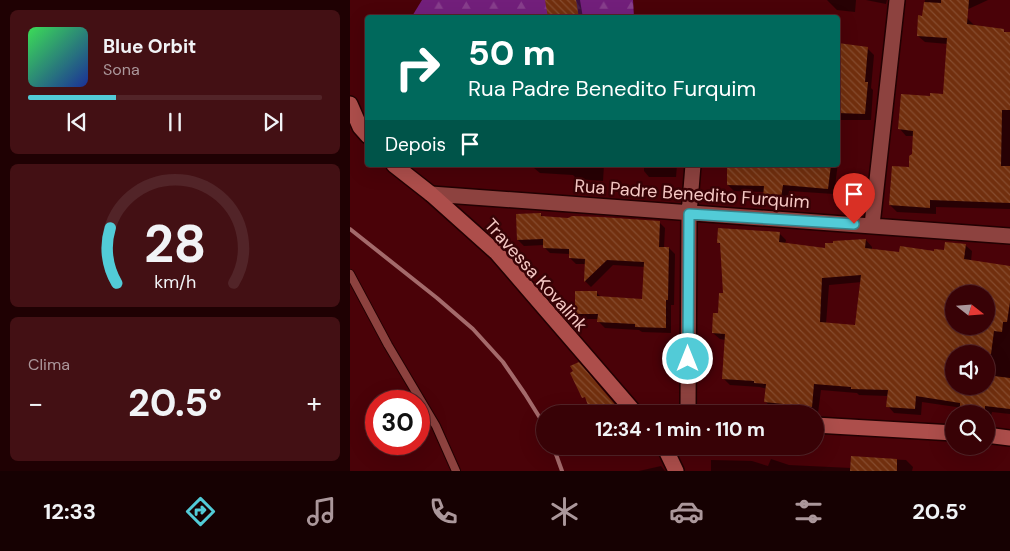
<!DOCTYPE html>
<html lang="pt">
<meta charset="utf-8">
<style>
:root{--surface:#380206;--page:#431014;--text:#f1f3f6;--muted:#ab979b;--line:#522428;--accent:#52cbd7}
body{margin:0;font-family:"DM Sans",sans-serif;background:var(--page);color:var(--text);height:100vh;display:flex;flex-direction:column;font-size:19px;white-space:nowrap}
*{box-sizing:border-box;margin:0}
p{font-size:16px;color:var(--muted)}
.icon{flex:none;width:28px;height:28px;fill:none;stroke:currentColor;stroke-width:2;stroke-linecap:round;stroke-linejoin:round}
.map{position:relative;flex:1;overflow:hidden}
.drawer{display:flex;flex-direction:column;gap:10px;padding:10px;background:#1f0103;width:350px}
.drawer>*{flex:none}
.top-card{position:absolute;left:15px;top:15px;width:475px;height:152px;border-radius:5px;box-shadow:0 5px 20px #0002,0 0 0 1px var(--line);background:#00695c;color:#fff;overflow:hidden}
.needle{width:32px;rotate:107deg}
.tools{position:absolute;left:595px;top:285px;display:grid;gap:10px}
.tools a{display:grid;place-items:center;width:50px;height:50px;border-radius:50%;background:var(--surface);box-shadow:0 5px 20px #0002,0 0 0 1px var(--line);font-size:25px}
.speed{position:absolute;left:15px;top:390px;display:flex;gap:10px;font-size:25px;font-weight:700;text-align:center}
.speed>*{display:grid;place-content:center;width:65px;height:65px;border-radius:50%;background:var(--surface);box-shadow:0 5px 20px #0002,0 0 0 1px var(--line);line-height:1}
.speed .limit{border:8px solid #d22;background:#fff;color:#111}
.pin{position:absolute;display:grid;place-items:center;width:42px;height:42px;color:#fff;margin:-51px -21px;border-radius:50% 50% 50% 0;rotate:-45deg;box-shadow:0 0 5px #0007}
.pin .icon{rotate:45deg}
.me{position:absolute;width:55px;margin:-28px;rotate:0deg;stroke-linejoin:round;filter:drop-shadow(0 0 4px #0008)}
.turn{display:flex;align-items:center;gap:18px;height:105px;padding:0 20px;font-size:22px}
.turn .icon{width:65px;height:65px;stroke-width:2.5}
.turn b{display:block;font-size:35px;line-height:42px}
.then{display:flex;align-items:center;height:48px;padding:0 20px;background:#0003;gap:10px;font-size:19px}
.big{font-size:38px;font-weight:700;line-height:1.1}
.drawer .card{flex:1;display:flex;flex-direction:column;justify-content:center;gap:8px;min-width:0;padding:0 18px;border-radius:8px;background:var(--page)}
.drawer .dial{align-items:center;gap:0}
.dial svg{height:130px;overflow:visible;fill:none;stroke:var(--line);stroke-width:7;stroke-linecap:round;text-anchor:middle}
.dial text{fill:var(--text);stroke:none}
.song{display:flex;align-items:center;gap:15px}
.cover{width:60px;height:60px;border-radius:8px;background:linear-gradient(135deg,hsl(130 70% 55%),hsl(230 70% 35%))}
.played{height:5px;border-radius:2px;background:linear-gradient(90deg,var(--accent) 30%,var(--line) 30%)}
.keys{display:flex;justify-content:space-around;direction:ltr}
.heat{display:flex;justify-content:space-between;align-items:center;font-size:28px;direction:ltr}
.trip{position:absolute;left:186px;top:405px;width:288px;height:50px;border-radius:25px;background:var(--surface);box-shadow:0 5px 20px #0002,0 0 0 1px var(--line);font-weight:700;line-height:50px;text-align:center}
.tab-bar{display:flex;height:80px;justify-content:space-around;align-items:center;background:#160102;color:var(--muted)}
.tab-bar .icon{width:35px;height:35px}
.tab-bar .selected{color:var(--accent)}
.tab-bar b{font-size:22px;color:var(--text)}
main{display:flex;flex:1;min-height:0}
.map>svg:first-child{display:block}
.forest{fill:url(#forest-firs)}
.shadow{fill:#0007;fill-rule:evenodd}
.building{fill:url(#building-back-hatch);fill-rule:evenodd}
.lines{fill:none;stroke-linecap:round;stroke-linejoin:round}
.lane-casing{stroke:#220102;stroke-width:10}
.street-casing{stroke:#220102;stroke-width:18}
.secondary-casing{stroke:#220102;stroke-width:18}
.lane{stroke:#8d423f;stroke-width:8}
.street{stroke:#8d423f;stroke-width:15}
.secondary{stroke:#ad4e4b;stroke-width:15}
.rail{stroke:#a46a6b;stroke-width:4}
.route-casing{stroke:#35848c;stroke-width:12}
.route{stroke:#52cbd7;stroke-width:9}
.labels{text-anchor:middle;stroke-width:5;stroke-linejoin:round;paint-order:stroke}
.street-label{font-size:18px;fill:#f5c8c4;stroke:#380306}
</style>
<main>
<section class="drawer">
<div class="card">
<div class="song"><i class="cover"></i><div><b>Blue Orbit</b><p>Sona</p></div></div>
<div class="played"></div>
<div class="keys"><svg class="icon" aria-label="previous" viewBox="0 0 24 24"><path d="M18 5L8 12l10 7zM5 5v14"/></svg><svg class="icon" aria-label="pause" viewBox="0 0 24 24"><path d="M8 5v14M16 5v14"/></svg><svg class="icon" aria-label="next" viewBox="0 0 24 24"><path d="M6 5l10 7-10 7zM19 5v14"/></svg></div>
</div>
<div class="card dial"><svg viewBox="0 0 100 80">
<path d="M14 69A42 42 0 1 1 86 69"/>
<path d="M14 69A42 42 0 0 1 10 35" stroke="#52cbd7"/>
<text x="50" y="56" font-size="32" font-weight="700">28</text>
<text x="50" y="72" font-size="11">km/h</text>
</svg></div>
<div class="card"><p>Clima</p>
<div class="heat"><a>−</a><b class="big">20.5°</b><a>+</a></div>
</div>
</section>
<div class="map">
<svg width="660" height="471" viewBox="0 0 660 471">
<defs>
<pattern id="forest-firs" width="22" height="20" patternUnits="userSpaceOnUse" patternTransform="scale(1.25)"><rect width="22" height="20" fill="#721f7b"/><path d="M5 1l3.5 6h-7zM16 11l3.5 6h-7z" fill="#873e8c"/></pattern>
<pattern id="building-back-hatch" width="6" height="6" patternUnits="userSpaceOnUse" patternTransform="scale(1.25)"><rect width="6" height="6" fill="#712f0e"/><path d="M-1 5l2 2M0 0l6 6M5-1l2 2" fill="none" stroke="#864c2f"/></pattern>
</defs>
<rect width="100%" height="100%" fill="#4a0208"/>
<path class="forest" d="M72,0H283L284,17L61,18Z"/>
<path class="shadow" d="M196,0H230L233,18H199Z
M477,0H506L505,12L487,10Z
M516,0H537L536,4Z
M575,0H638L601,17L617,18L624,25L653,30L656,34H660V209L586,207V214L547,212L540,205L560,168L563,154L564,136H556L550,129L581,98L594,95L598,44L575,42L568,36L573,17Z
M488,45L517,48L524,55L521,88L523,90L521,120H488Z
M488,163L484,194L439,191L437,204L421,203L414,196L415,192L384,191L378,185L379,165H488Z
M184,165H254L253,181L227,179L223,175L190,173L184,168Z
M294,165H327L326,177H299L294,171Z
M190,214L194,218L309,222L315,228L314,248H319L325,254L324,305H321V333L292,332L289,330L255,328L249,322V319H232L226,313L247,293L252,298L294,300L295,267L263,265L241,287L235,281L236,264H226L220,258V254L200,253L194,247V245L174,246L168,240Z
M429,233L436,240L435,244L477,249L516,240L522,247V250L550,253L595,252L615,245L622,251L621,261L660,267V414L642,412L641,416L636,414L618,413L613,408L572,402L571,415L544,413L538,406V396L509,395L507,393L471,390L468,413L422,409L416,402L417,389L410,387L380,385L373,378L375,340L370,339L363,333L374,294L372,246L368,242ZM512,282L506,326L476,324L479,285ZM604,294H636V326H604ZM604,354H636V386H604Z
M502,458L556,460L563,467L562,471H361V460L402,461L418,466L421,459L439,465L501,468Z
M311,466L315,471H289Z"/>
<path class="building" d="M195,0H226L229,18H198Z
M591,0H619L617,24L654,29V32H660V110H652L651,166H660V203L580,200V208L539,205L542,166L559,167V156L562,154L563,131L548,129L551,94L580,96V93L593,94L597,38L567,36L568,15L572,16L574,2L591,3Z
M488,43L518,47L515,82H518L515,114L488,113Z
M377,165H481L478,189L433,185L431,198L413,197L414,186L377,185Z
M191,213V216L218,218L222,216L251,217L310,221L309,247H319L318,300H316V328L285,327V324L247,322L248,314H225V291H247V296L292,299L294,262L257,260L234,282L235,259L219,258V249L193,248V239L167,240L166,214Z
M368,228L430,232L429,242L475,248V243H483V241L516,239L515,248L549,252L550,246L584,251V249L594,250L595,242L616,244L614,259L660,266V302L657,322H653L652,332L644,331L641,354H604V386H636V375L660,378V409L635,406V409L610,407V403L566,396L565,409L536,407L538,390L501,389V387L464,384L462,407L443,405L414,402L416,384L404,383V381L372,379L375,334L362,333L363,313H368L369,293H373L370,243H367ZM511,275L505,325L470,322L472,278ZM604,294H636V326H604Z
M229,362L273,414H241L235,397L232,398L220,373L223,371L220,366Z
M501,456L547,459V471H500Z"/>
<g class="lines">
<g class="lane-casing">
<path id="lane" d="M0,274L38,345L86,426L106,471"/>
</g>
<g class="street-casing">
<path id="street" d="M81,194L660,236
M522,225L547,0
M338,414L339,214L343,165"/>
</g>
<g class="secondary-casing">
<path id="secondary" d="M0,104L10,127L18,136
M44,165L81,194L147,253L286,414
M465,425L604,433
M636,435L660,438
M314,446L326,471"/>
</g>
<use href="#lane" class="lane"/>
<use href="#street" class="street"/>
<use href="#secondary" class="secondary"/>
<path class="rail" d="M0,229L87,298L123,329L153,362L175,394L195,426
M203,446L212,471"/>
</g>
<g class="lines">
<g class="route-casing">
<path id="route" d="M338,359L339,214L504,224"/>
</g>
<use href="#route" class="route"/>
</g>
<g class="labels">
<g class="street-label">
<text transform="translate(342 194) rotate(4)" y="6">Rua Padre Benedito Furquim</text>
<text transform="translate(186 275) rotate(48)" y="6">Travessa Kovalink</text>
</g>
</g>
</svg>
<div class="tools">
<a><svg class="needle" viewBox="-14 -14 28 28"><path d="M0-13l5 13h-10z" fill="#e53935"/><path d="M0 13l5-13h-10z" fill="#ab979b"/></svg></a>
<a><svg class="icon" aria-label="sound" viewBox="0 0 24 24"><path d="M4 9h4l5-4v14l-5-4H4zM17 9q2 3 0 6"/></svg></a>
<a><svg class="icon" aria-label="search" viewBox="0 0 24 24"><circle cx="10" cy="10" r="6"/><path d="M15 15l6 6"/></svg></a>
</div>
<div class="speed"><div class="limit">30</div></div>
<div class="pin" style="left:504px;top:224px;background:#d93025"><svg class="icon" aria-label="arrive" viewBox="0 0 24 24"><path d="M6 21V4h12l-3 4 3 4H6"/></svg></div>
<svg class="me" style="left:338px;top:359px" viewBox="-20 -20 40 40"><circle r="17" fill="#52cbd7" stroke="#fff" stroke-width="3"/><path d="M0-11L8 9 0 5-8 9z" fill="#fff"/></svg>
<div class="trip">12:34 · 1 min · 110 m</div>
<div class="top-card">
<div class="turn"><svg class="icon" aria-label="right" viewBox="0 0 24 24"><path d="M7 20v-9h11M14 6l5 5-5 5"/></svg><div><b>50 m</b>Rua Padre Benedito Furquim</div></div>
<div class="then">Depois<svg class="icon" aria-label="arrive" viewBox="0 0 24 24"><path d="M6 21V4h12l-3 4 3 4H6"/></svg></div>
</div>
</div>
</main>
<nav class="tab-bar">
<b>12:33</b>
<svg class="icon selected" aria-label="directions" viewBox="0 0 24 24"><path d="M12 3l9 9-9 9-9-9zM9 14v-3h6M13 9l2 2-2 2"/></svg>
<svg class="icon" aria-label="music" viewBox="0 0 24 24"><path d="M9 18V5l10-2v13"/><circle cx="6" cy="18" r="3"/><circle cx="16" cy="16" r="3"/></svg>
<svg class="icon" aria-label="phone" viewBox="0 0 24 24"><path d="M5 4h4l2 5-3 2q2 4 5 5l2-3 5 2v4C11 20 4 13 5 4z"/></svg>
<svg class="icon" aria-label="climate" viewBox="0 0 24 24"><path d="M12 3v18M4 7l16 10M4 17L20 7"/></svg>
<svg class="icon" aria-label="car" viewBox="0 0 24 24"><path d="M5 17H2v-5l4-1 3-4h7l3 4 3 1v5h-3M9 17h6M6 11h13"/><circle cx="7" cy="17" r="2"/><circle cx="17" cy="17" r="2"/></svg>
<svg class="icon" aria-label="filters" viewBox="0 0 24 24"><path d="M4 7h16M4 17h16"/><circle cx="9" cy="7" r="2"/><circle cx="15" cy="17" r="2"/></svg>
<b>20.5°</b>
</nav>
